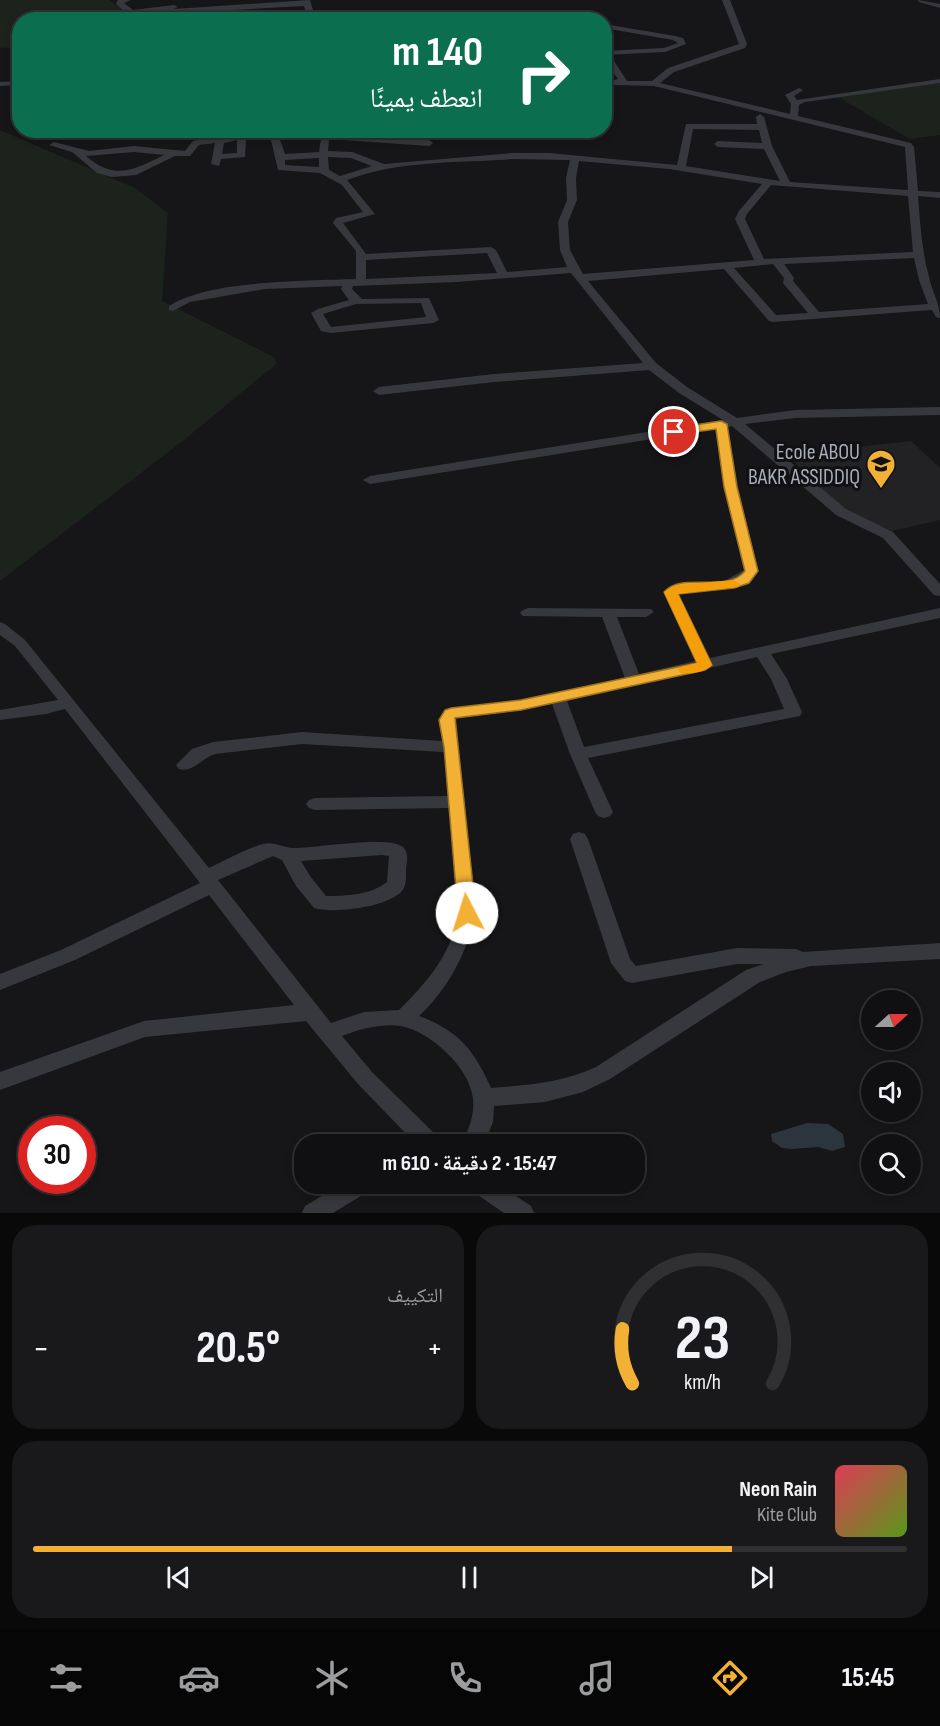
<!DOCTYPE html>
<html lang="ar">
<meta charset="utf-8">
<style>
:root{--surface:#101012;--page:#19191b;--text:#f1f3f6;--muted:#9c9d9f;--line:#303032;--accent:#f2b134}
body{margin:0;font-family:"Sofia Sans Condensed","Noto Naskh Arabic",sans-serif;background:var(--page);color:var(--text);direction:rtl;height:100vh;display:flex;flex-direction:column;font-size:22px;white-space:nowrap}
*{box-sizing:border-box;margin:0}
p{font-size:20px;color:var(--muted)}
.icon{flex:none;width:33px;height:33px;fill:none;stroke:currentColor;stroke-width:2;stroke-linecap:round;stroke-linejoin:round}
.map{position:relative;height:1213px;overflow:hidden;direction:ltr}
.drawer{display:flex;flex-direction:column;gap:12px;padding:12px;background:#09090a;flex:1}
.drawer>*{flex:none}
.banner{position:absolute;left:12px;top:12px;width:600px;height:126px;border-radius:24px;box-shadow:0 3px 9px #0003,0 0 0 2px var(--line);direction:rtl;background:#0b6e4f;color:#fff;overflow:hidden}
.needle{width:39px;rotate:69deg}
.buttons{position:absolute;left:861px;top:990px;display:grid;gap:12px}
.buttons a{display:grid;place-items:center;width:60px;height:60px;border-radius:50%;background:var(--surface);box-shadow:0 3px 9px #0003,0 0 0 2px var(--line);font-size:30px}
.speed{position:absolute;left:18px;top:1116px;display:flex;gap:12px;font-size:30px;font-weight:700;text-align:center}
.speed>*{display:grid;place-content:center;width:78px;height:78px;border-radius:50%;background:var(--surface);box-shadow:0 3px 9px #0003,0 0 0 2px var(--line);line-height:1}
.speed .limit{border:9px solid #d22;background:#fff;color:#111}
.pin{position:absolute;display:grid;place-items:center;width:51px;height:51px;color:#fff;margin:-26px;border:3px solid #fff;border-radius:50%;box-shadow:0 2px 6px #0007}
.me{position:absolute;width:66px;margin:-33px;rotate:355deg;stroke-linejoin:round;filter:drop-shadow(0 0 4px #0008)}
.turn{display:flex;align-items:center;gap:21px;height:126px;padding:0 30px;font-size:27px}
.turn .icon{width:78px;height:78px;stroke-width:2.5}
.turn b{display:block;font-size:42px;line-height:51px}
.big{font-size:45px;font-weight:700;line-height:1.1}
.drawer .widget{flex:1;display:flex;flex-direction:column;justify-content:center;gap:9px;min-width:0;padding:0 21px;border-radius:24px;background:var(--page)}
.drawer .dial{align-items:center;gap:0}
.dial svg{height:156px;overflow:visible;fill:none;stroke:var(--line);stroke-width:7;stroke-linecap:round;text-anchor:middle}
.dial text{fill:var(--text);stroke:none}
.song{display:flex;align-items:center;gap:18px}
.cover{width:72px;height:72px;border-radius:9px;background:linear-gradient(135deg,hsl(350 70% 55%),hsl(90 70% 35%))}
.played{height:6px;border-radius:3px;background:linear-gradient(90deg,var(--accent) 80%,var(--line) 80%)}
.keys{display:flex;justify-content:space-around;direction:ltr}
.heat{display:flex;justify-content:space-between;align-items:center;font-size:33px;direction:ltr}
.drawer .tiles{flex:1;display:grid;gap:12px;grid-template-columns:1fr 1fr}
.widget:last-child{grid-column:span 2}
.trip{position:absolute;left:294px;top:1134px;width:351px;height:60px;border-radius:24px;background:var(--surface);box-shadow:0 3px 9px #0003,0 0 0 2px var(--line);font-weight:700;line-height:60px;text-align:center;direction:rtl}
.tab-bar{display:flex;height:96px;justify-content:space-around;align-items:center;background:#060607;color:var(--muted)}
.tab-bar .icon{width:42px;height:42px}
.tab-bar .selected{color:var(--accent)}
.tab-bar b{font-size:27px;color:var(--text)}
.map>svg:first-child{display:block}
.built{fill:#222225}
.green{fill:#1c231d}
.water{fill:#2c353c}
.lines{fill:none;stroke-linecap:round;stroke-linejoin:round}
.minor{fill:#37383d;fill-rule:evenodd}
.route{fill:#f2b134;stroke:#9d7322;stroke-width:1.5}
.slow{fill:#f59e0b}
.labels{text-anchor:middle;stroke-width:6;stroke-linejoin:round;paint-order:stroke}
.poi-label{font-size:22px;fill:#a8adb8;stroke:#111113;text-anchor:end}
</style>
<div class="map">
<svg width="940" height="1213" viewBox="0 0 940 1213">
<rect width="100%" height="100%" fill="#161618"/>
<path class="built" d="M911,441L940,468V520L892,531L844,510L787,455Z"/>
<path class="green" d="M0,0H109L136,19L20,20L19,47L0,48Z
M940,83V135L910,139L838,97Z
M0,130L135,188L168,213L162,301L274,357L276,364L184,440L0,581Z"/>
<path class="water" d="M807,1123L828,1124L843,1134L845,1147L832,1151L818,1147L792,1149L782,1148L772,1141L771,1134Z"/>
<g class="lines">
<path class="minor" d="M118,0H131L124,3L133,10L174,5L178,7L173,9L310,0L316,20H308L304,6L164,14L161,11L137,14L141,18L134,20L116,4Z
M722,0H730L747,44L745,48L674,72L660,83L790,114L791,104L785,95L799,88L803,90L794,96L797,100L940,79V83L805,102L799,105L798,116L911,143L914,147L918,191L940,192V198L918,196C920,224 922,251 929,277C932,292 940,303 940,318L936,317L932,310L773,322L769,321L724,269L588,281L656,363L687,387L737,418L795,410L940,407V415L795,418L745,424L846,509L893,532L940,584V596L934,595L883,538L836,515L732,426L728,427L738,487L758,571C739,597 706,588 679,594L710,658L940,608V618L771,654L787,679L802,712L800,716L588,758L613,812L610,816L604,818L598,816L595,812L570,754L552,704L502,713L456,718L476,913C467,952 449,988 419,1016C459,1031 474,1050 491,1088C529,1085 560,1083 596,1067L746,970L764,964H737L632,983L625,981L611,963L570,839L573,834L579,832L585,834L588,839L630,959L636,966L737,948L796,949L803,952L940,943V959L811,966L786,972L760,982L610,1079L583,1092L545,1102L494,1106L493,1122L484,1144H462C468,1130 475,1115 473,1099C470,1068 431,1032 401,1026C382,1023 359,1029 342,1036L372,1072L438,1137L441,1144H416L358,1084L306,1021L145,1037L0,1090V1072L144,1021L294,1005L209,895L75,960L0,990V974L61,950L200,883L65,709L46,714L0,720V710L58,700L15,646L0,635V622L5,624L25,640L209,868C226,860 245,849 263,844C275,841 283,848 294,848C315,848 389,835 403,847C409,853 407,861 406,869C406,876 407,885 402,891C388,907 334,914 314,908L296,886L282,860L273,856L218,880L331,1023L364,1012L399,1010C424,986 457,948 457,911C458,877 452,842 449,808L315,810L309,808L306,804L309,800L315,798L448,796L444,752L302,744L215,754C202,758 193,773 179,769L176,765L192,749L213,742L302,732L442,741L439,720L445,709L502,703L625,678L602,617L523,616L520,613L523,610L528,608L651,609L654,612L646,617H617L639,674L695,661L664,593L671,586L676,585L724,581L744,570L724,487L715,429L370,484L363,480L370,476L723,420L679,393L649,370L494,382L379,395L373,391L379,387L494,374L643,363L571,273L457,282L353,286L352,289L362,299L429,298L439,320L433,323L331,333L321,331L311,313L318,309L349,300L341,289L342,286L265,289L190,302L173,311L169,310V306C209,280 306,281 356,279V251L333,223L336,218L363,212L342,185L320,173L278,170L271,140H246L245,157L221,159L219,166L211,164L215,143L199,145L190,156H175L136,175L112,177L97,173L72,152L49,145L54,142L89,151L134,146L185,151L193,141C269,125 352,135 429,140L433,143L429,146L329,139L328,151L352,152L384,164L512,153H549L677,165L686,124H757L756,117L760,114L764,117L772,146L790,182L908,190L905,147L654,86L615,85L604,88V83L618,79L608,65L604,64V59L614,61L627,81H652L668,68L739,44ZM693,129L759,130L762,143L718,141L714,144L718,147L764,149L780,181L686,166ZM321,139L319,152L285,154L280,140ZM237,140V153L222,154L224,143ZM134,152L164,155C134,170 115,181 86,156ZM328,157L351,158L372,166L340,176L329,170ZM319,158V167L285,165V160ZM512,159L570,160L566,178L567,200L558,222L560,250L567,267L507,272L496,250L491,247L366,254L343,223L375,214L347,180C398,160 458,163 512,159ZM579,161L669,169L762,184L739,211L735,219L754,260L583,274L570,250L568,222L577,200L576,178ZM771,185L908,196L913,252L764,259L745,219L747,214ZM487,253L497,273L366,279V260ZM914,258L919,280L928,304L819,312L793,281L794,278L784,264ZM773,264L784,278L783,283L808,313L776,315L734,268ZM421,303L426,317L331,327L323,314L356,304ZM757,657L771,679L784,709L584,747L567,701ZM382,855L389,856L387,882C371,895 346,896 326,896L310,876L301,861Z
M918,0L940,4V8L919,2Z
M295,12L298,16L275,20H256Z
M604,24L675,36L683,38L686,44L665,52L604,55V51L664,48L678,43L673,40L604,28Z
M20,81V85L0,86V82Z
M342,1184H372L369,1191L333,1213H302L305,1206Z
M469,1184H498L531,1206L534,1213H504L472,1191Z"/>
</g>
<path class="route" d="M721,421L727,424L737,487L758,571L749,583L734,588L678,594L712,665L705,670L521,710L455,718L476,913L473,918L467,919L461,918L458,913L444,747L439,720L445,710L451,708L521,700L697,663L664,592C682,571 726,594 745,571L724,487L716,429L674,435L668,432L674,428Z"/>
<path class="slow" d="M733,580L740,584L738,587L678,594L712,665C706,672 689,675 680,673L678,670L680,667L697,663L664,592L676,585Z"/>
<defs>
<g id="school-pin" transform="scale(1.5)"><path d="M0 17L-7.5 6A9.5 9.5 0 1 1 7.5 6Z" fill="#f2b134" stroke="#111113"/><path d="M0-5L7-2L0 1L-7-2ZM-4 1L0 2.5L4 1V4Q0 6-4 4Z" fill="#111"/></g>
</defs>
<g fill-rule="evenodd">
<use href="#school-pin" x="881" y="464"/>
</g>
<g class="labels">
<g class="poi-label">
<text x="860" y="459">Ecole ABOU<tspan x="860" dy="25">BAKR ASSIDDIQ</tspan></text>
</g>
</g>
</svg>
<div class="buttons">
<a><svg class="needle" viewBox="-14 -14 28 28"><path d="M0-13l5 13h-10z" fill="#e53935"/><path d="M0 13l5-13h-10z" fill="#9c9d9f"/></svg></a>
<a><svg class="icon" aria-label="sound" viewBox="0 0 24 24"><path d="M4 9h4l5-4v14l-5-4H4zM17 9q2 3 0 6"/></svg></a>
<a><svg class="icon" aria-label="search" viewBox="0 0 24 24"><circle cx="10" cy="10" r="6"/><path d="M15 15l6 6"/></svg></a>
</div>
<div class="speed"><div class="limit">30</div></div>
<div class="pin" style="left:674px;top:432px;background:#d93025"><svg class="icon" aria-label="arrive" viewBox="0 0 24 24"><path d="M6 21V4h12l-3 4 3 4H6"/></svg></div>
<svg class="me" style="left:467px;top:913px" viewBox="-20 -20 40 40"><circle r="19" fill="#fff"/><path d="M0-13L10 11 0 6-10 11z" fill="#f2b134"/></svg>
<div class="trip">15:47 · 2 دقيقة · 610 m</div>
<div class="banner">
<div class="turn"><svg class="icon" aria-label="right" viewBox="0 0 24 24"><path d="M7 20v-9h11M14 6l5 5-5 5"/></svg><div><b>140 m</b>انعطف يمينًا</div></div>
</div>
</div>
<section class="drawer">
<div class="tiles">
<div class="widget dial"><svg viewBox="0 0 100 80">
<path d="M14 69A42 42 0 1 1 86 69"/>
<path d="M14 69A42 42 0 0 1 9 41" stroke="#f2b134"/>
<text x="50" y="56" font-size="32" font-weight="700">23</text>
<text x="50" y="72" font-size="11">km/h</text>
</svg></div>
<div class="widget"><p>التكييف</p>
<div class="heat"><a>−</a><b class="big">20.5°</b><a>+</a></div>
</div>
<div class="widget">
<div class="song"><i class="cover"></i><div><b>Neon Rain</b><p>Kite Club</p></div></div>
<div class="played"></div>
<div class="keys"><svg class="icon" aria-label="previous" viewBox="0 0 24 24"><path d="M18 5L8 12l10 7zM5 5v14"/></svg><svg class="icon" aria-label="pause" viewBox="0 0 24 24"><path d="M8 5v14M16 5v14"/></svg><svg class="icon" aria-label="next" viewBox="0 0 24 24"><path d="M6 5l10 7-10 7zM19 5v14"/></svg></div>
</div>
</div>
</section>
<nav class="tab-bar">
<b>15:45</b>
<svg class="icon selected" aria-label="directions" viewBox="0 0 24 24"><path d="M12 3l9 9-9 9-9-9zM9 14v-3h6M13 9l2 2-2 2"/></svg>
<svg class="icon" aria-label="music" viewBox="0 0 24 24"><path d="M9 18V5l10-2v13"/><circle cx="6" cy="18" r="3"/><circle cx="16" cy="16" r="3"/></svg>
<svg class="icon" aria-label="phone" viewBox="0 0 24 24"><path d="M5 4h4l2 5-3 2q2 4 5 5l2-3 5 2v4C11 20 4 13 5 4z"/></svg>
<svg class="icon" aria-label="climate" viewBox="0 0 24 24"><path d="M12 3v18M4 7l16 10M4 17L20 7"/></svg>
<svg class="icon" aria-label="car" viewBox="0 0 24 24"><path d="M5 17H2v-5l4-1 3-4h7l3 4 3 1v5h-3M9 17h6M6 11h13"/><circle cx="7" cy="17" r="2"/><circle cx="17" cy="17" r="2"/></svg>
<svg class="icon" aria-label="filters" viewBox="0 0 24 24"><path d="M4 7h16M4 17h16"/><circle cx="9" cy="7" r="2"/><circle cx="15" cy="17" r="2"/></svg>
</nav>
